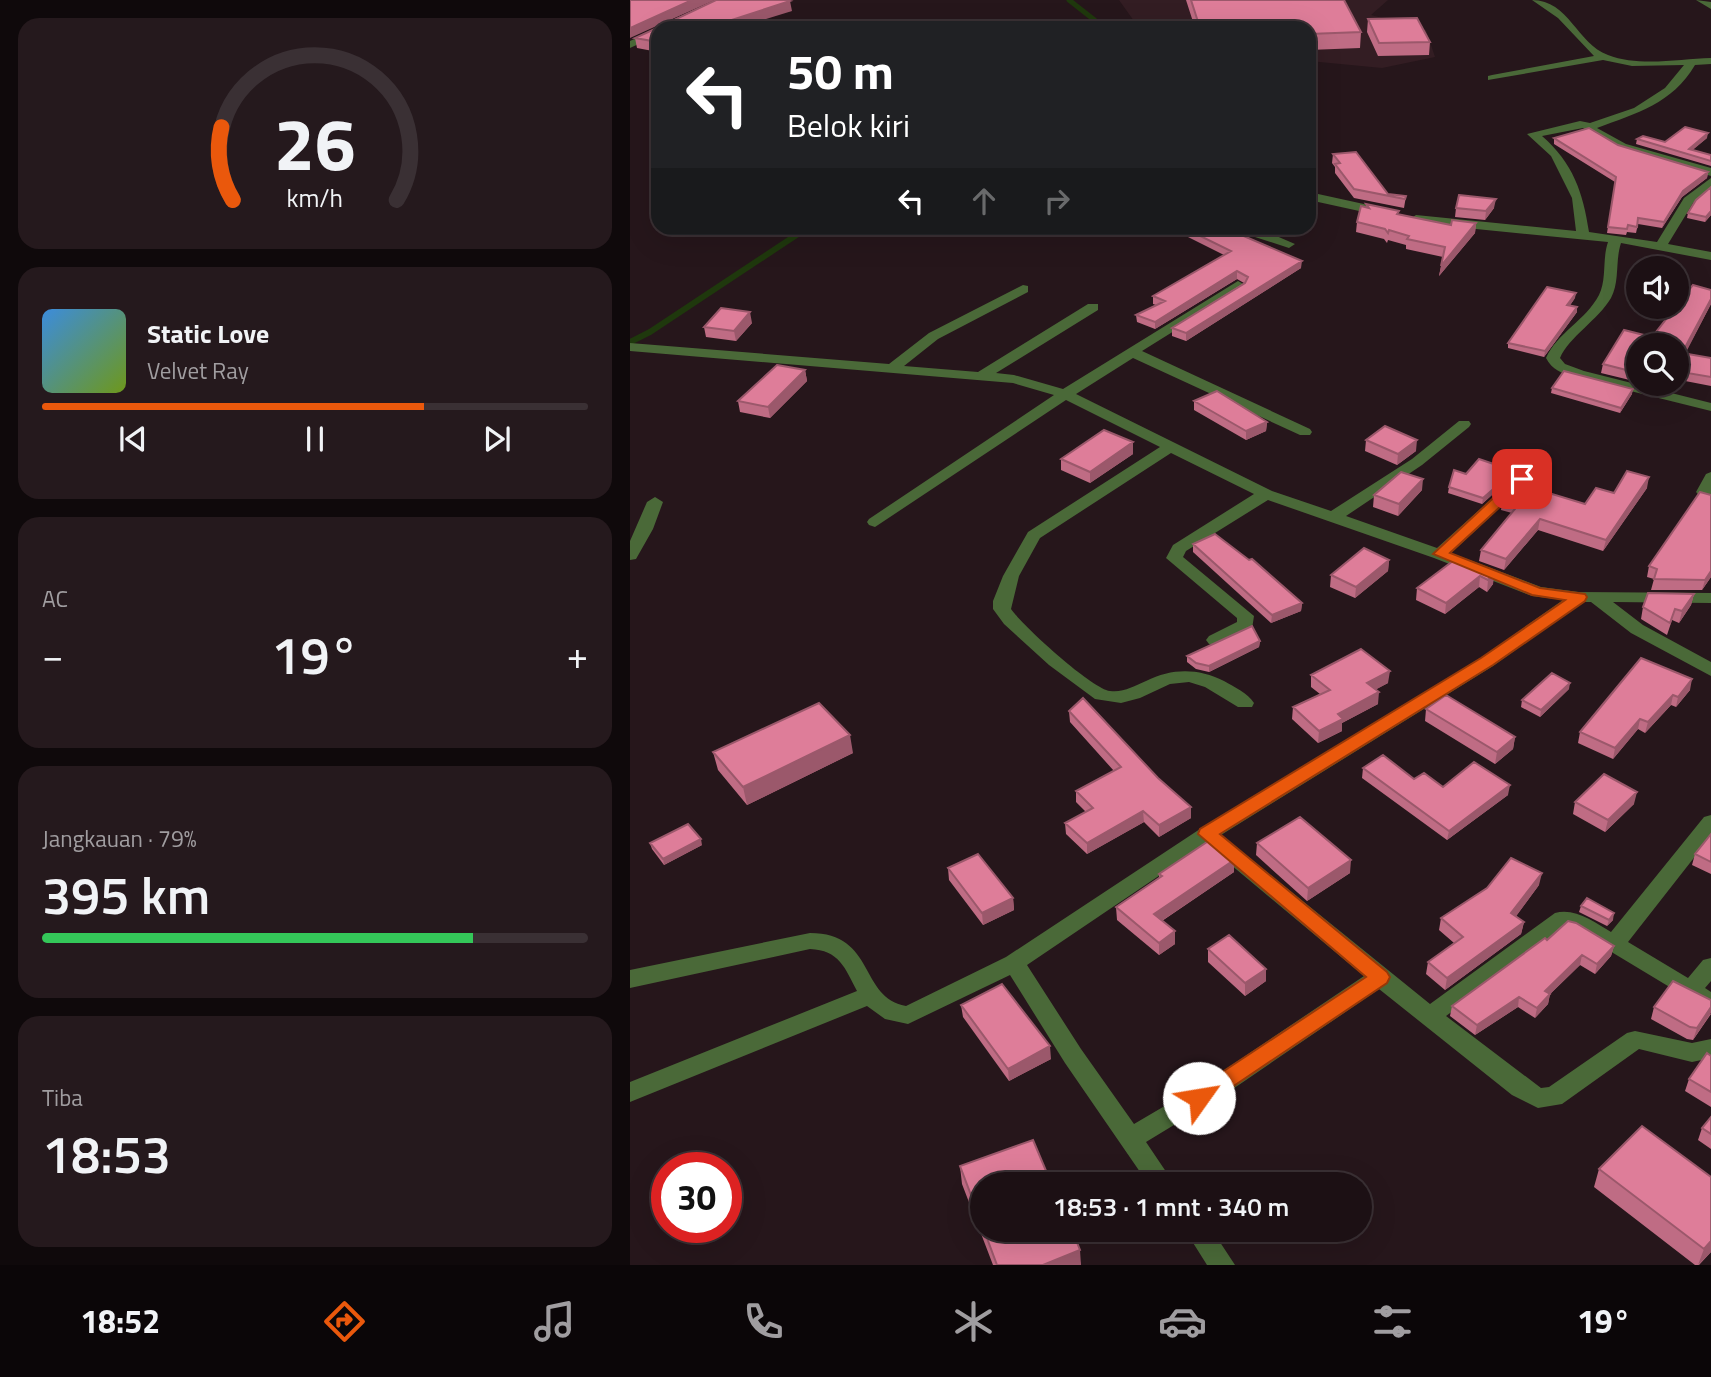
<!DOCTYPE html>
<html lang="id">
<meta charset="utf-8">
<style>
:root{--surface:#1c1014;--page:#25191d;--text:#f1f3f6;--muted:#a09da0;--line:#3a3034;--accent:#ea580c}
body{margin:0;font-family:"Titillium Web",sans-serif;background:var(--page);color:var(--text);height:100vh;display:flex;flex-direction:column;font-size:26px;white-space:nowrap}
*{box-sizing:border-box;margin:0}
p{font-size:23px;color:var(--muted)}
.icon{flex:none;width:38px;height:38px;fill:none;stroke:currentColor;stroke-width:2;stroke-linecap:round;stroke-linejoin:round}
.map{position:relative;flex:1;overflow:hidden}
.sheet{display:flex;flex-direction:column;gap:18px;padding:18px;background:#0f090b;width:630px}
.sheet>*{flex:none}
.hud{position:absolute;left:21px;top:21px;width:665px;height:214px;border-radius:21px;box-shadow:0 7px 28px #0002,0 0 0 2px var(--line);background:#202124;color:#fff;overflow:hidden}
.buttons{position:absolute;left:996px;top:256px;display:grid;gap:14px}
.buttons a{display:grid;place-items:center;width:63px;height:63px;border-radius:50%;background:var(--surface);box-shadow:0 7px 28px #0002,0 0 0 2px var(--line);font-size:35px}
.speed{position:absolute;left:21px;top:1152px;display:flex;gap:14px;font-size:35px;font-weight:700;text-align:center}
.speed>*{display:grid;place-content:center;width:91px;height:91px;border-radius:50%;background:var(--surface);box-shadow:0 7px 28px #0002,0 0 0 2px var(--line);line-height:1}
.speed .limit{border:10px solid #d22;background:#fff;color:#111}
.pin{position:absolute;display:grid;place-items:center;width:60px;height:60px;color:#fff;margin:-30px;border-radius:14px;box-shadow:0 4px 10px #0006}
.me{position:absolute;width:77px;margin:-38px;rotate:58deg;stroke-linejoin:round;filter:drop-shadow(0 0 5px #0008)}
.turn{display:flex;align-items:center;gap:24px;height:147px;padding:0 21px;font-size:32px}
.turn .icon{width:91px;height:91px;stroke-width:2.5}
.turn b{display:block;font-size:49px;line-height:60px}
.lanes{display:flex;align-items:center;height:66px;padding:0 21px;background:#0003;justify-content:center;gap:35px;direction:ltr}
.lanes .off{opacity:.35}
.big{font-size:52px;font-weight:600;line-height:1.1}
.sheet .card{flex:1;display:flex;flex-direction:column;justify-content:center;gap:10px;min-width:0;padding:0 24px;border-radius:21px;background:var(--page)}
.sheet .dial{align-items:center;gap:0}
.dial svg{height:182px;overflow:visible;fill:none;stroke:var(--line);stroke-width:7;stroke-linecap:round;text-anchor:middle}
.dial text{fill:var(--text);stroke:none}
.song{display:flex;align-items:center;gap:21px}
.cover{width:84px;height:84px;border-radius:10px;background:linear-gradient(135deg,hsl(210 70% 55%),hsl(80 70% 35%))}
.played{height:7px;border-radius:4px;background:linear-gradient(90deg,var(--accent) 70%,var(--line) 70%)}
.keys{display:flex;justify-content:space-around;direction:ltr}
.heat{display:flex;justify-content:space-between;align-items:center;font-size:38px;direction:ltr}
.charge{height:10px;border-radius:5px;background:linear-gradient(90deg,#34c759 79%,var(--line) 0)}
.trip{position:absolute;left:340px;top:1172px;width:402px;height:70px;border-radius:35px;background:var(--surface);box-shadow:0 7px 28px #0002,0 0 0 2px var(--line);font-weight:600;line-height:70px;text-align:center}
.menu{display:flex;height:112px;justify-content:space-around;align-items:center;background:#0b0608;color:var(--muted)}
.menu .icon{width:49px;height:49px}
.menu .current{color:var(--accent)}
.menu b{font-size:32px;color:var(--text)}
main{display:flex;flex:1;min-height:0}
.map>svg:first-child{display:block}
.built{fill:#331d23}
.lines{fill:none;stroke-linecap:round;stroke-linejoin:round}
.stream-far1{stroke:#1f380d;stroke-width:5}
.stream{stroke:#1f380d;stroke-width:6}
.minor{fill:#4a6938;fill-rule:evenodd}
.wall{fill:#bf6c84}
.shaded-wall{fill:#9b586b}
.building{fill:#de7d99;stroke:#9b586b;stroke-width:2}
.route{fill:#ea580c;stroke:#983908;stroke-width:2}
</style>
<main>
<section class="sheet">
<div class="card dial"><svg viewBox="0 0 100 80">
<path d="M14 69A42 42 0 1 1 86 69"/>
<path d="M14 69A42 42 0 0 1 9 37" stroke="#ea580c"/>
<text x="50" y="56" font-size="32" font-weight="700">26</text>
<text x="50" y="72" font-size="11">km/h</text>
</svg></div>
<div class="card">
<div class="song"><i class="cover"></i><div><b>Static Love</b><p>Velvet Ray</p></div></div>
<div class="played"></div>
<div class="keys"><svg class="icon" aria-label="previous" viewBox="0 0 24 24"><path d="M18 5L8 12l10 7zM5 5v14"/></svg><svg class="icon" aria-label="pause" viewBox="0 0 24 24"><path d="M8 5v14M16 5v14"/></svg><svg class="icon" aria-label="next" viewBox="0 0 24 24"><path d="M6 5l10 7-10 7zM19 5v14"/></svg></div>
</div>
<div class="card"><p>AC</p>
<div class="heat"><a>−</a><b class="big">19°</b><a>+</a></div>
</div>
<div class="card"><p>Jangkauan · 79%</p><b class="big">395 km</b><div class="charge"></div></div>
<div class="card"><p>Tiba</p><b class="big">18:53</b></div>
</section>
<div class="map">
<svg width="1081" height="1265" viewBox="0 0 1081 1265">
<rect width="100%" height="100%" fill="#26161b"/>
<path class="built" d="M489,0H758L741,15L796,30L805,57L752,68L679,61V28H509Z"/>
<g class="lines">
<path class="stream-far1" d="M439,0L467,22L468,28"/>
<path class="stream" d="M0,342L20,332L177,228"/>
<path class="minor" d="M902,0C939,0 947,44 978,55C1009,67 1049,59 1081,58V64L1065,65C1042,104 1007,113 967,128L996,144L1081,168V176L988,148L953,128L912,136C943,163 953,192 959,232L1027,242L1054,198L1081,178V188L1063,203L1038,244L1081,252V260L991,243C985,261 990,281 981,298C968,320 939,337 930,358L935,364L954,371L1081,403V411L944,377C932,373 922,370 916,358C927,333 956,320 969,295C977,279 972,259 978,242L786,223L780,219L786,215L946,231L942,198L921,156L897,134L950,121L960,123L1004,108L1035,88L1054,65L1002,66L973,60L858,80V76L862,75L964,56L928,18Z
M1066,0L1081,2V9Z
M28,28V35L0,48V41Z
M679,192L752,208L758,212L752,216L679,200Z
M628,228H640L637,232L665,244L659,248L625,237L623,234Z
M608,281L615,285L613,288L512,351L680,429L682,432L680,435H670L503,358L446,394L642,491L701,511L782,459L829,421H839L841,424L839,427L792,465L716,516L807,548L908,457H918L921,460L918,463L821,553L911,587L949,592L1081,593V603L983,602L1013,625L1081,662V676L1001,633L961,602H953L863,666L591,835L800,1004L925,913C944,907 965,922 981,932L1074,817L1081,815V836L998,942L1058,978L1073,960L1081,958V981L1075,988L1081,992V1012L945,930L935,928L816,1016L911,1088L919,1087L997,1033L1005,1031L1062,1043L1081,1039V1058L1062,1062L1009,1049L932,1104L908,1108L882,1095L749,989L600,1091L516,1142L545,1185H519L435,1063L380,975L278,1024L255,1019L237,1006L0,1102V1082L227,991C215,968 209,950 180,949L0,988V970L180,933C246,933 229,998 276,1006L376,957L570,829L851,658L933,600L902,596L804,558L638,500L556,551L553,557L624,616L622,629L591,644H579L576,640L579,636L607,622V618L536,558L543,545L624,494L541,453L410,538L389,576L381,609C393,626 461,688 480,691C493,693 504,686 516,681C542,668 568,668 594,681C604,687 618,693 624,703L622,707H608L575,687L559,682L540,684L510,698L491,703L465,699L419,665L374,624L363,609V601L373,576L398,532L530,447L436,400L245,527L239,525L237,522L239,519L424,395L383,383L0,351V343L259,364L299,333L393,285L398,286V292L308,339L274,366L348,372L458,304H468V310L366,373L384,375L433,389ZM576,844L734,976L584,1077L504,1124L451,1049L397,965Z
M1081,472V504L1075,502L1066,492L1076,474Z
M25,497L33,502L23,529L6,559L0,560V541L17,502Z
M555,1230H582L605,1265H577Z"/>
</g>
<path class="wall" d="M0,0H84L37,21L162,11L28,28V52L7,48L5,38L27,28L28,25Z
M556,0H714L731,32L730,48L679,50V28H565Z
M738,19L800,42L799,55L748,56L737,32Z
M924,138L988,145L1078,172L1077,178L1052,197L1032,228L1008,224L1006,233L997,232L996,235L977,233L985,182L924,144Z
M1077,138L1062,150L1081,155V166L1006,144L1007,139L1035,142Z
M703,154L758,194L776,196L774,208L724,198L705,173V167L702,163Z
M736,204L768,214L821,225L846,223L845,233L809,276L813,257L776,249V245L758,240L757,243L754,239L726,232L727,222L736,207Z
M826,208H864L855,220L825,217Z
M1058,213L1081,215L1075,222L1057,218Z
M554,228L671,268L556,341L542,336V328L614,283L607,279L525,329L507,322L506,315L526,305L523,304V296L594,255L554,235Z
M1063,285L1081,290V304L1055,353L1081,358V386L1050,380L1045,391L1013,383H1046V345H1008V382L971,373L973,364L994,330L1022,337Z
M945,298L940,305L947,307V312L914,357L878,348V343Z
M122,323L106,341L76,337L74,327Z
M175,370L177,381L140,418L110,412L108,401Z
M922,388L1002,394L990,413L921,393Z
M564,401L637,422L636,431L616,440L564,410Z
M736,440L786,451L767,465L735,451Z
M503,454L460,483L431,470V459Z
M884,471L883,476L852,504L818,493L819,487Z
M1017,488L973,551L908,530L874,570L849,561L851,550L882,513L871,510L873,499L955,504L984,493Z
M792,490L768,516L743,507L744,495Z
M563,544L672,603L671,611L641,623L563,552Z
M759,560L758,571L725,598L700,587L701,575Z
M836,566L863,584L857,592L849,587L815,614L786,600L787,588Z
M1019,566L1081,577L1072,590H1021L1024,579L1017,577Z
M1064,594L1061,605L1049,623L1042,620L1037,635L1011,619L1013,607Z
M630,641L629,647L579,672L566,669L557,662V656Z
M1011,658L1060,690L1046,707L1041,705L1015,733L1008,729L983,759L948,743L950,732Z
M681,675L758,683L746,689L748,704L712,723V731L688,743L662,719L663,707L690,694L681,687Z
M939,689L910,717L891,707L892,700Z
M796,709L885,737L883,749L865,764L795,721Z
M439,711L528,778L561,807V818L529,837L514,822L457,854L436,834L435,823L456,812L446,802V791L484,771L440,722Z
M83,752L223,753L117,805L88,770Z
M733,768L813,787L878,795L817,840L732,778Z
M945,802L1004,804L975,832L943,814Z
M1081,834V874L1062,865L1065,854Z
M20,843L72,845L34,865L22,849Z
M627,843L720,873L677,901L626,855Z
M604,860V872L532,921L545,944L529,955L487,920L486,907L529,878V874Z
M318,868L383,898L384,910L353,925L319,880Z
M909,885L886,916L894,922L891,934L815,990L796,974L798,962L824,943L809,930L811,918Z
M951,906L983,920L977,926L949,912Z
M917,940L984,946L981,956L965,974L950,965L920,994L918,1004L905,1018L888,1007L845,1035L820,1016L822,1006Z
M578,949L636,969V981L615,996L578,962Z
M331,1005L421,1059L379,1081L333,1017Z
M1024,1007L1081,1014L1063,1040L1057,1039L1021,1019Z
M1081,1056V1107L1055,1091L1059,1079Z
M1081,1117V1149L1068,1140L1072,1128Z
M330,1166L352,1185V1230H442L451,1265H363L332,1184Z
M969,1169L1081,1252L1069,1265H1065L964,1187Z"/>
<path class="shaded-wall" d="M62,0H84L0,38V28Z
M160,1L162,11L107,28H77Z
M1078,133L1077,138L1058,154L1059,149Z
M1078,172L1077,178L1052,197L1032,228L1034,222L1053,191Z
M866,199L864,208L855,220L856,211Z
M1081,211V215L1075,222L1076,217Z
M846,223L845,233L809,276L811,266Z
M672,261L671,268L556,341V333Z
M607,271V279L525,329V322Z
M946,293L945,298L937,310V305Z
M1081,299V304L1051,362L1052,353Z
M947,307V312L914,357L915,351Z
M120,312L122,323L106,341L104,331Z
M175,370L177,381L140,418L138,407Z
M1003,389L1002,394L990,413L991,408Z
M637,422L636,431L616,440V431Z
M787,440L786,451L767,465L768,454Z
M503,442V454L460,483V472Z
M884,471L883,476L852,504L853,498Z
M1019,477L1017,488L973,551L976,540Z
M793,479L792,490L768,516L769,504Z
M910,519L908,530L874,570L876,559Z
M759,560L758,571L725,598L726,587Z
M1081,571V577L1072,590L1075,580Z
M865,572L863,584L857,592L858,580Z
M850,576L849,587L815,614L816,603Z
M1064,594L1061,605L1049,623L1052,611Z
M672,603L671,611L641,623L642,615Z
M630,641L629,647L579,672V666Z
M760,671L758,683L736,695L737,683Z
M1062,679L1060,690L1046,707L1048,697Z
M940,683L939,689L910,717L911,710Z
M749,692L748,704L712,723V731L688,743L689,731L708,714Z
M1043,695L1041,705L1015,733L1018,722Z
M1010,719L1008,729L983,759L985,748Z
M220,735L223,753L117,805L113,787Z
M885,737L883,749L865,764L867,752Z
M880,785L878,795L817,840L819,831Z
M1007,792L1004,804L975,832L978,820Z
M561,807V818L529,837V825Z
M513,811L514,822L457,854V843Z
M71,839L72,845L34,865L33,859Z
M604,860V872L524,926V914Z
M721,860L720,873L677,901L678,888Z
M912,873L909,885L879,926L881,913Z
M383,898L384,910L353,925L352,913Z
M984,913L983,920L977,926L979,920Z
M894,922L891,934L815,990L817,978Z
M545,931V944L529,955V943Z
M984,946L981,956L965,974L967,964Z
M952,955L950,965L913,1001L915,991Z
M636,969V981L615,996V983Z
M920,994L918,1004L905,1018L907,1008Z
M889,997L888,1007L845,1035L847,1025Z
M1081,1007V1013L1063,1040L1067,1028Z
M420,1046L421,1059L379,1081L378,1069Z
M1081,1241V1252L1068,1265L1074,1249Z
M450,1250L451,1265H413Z"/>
<path class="building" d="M0,0H62L0,28Z
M86,0H156L160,1L77,28H28V42L5,38L27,28L29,21H42Z
M561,0H714L731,32L679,34V28H570Z
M787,18L800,42L749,43L738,19Z
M1055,127L1078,133L1059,149L1081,155V161L1007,139L1013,136L1035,142Z
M959,128L988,145L1078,172L1053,191L1034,222L1008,218L1007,227L998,225L997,229L978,227L986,177L924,138Z
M726,152L758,194L776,196L775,199L724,189L705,164L710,163L703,154Z
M1081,187V211L1076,217L1058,213L1066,200Z
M829,195L866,199L856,211L826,208Z
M736,204L769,211L767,214L821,225L822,220L846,223L811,266L815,247L777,239L779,236L759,230L758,233L755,229L727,222L731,206L739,208Z
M554,228H595L672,261L556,333L542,328L615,283L618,277L607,271L525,322L506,315L535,301L523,296L601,251Z
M1063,285L1081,290V299L1052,353L1081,358V377L1052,372L1046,382V345H1008V373L973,364L994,330L1022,337Z
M917,287L946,293L937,305L947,307L915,351L878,343Z
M91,308L120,312L104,331L74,327Z
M147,365L175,370L138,407L108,401Z
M934,371L1003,389L991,408L922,388Z
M587,391L637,422L616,431L564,401Z
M755,426L787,440L768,454L736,440Z
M474,430L503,442L460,472L431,459Z
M849,459L884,471L853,498L819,487L824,470L836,474Z
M997,471L1019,477L976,540L910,519L876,559L851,550L889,504L873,499L889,484L955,504L966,488L984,493Z
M771,472L793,479L769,504L744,495Z
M1070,492L1081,495V571L1075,580L1024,579L1027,569L1019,566Z
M585,534L619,560L622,559L672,603L642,615L563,544Z
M734,548L759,560L726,587L701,575Z
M823,561L836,566L840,562L865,572L858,580L850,576L816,603L787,588Z
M1018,593L1064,594L1052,611L1045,609L1040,623L1013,607Z
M622,626L630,641L579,666L566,663L557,656Z
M731,649L760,671L737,683L749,692L708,714L713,719L689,731L663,707L700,690L681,675Z
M1011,658L1062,679L1048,697L1043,695L1018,722L1010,719L985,748L950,732Z
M922,673L940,683L911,710L892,700Z
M816,695L885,737L867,752L796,709Z
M453,698L528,778L561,807L529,825L513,811L457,843L435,823L463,808L446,791L491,767L439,711Z
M189,703L220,735L113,787L83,752Z
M753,755L784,779L794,773L813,787L844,762L880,785L819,831L733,768Z
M974,774L1007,792L978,820L945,802Z
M670,817L721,860L678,888L627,843Z
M58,824L71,839L33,859L20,843Z
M1081,834V862L1065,854Z
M580,840L604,860L524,914L545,931L529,943L486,907L532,876L529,874Z
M348,854L383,898L352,913L318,868Z
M881,858L912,873L881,913L894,922L817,978L798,962L833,937L811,918L857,888Z
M957,898L984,913L979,920L951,906Z
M938,921L946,923L984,946L967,964L952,955L915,991L920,994L907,1008L889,997L847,1025L822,1006L915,938L917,940Z
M599,935L636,969L615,983L578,949Z
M1043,981L1081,1000V1007L1067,1028L1060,1027L1024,1007Z
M372,984L420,1046L378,1069L331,1005Z
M1077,1053L1081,1056V1092L1059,1079Z
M1081,1117V1134L1072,1128Z
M1012,1126L1081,1177V1241L1074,1249L969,1169Z
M403,1140L422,1185H352V1224L330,1166Z
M354,1230H442L450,1250L413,1265H367Z"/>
<path class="route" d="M892,475L899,479L897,482L820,553L910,588L955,594L957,597L955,601L863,665L590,834L757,972L760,977L757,983L577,1104L569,1107L562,1104L558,1098L562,1092L736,977L568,834L570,829L851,658L935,600L902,595L803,554L887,476Z"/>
</svg>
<div class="buttons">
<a><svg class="icon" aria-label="sound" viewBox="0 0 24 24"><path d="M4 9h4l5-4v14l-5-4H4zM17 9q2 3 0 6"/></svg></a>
<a><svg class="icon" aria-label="search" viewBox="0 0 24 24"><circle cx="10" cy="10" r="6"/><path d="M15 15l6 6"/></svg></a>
</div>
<div class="speed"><div class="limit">30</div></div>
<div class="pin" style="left:892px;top:479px;background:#d93025"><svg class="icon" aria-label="arrive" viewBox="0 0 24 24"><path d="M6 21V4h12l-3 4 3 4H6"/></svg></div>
<svg class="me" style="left:569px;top:1098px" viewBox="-20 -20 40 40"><circle r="19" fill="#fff"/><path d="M0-13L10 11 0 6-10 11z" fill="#ea580c"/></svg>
<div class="trip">18:53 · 1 mnt · 340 m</div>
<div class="hud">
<div class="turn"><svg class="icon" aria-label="left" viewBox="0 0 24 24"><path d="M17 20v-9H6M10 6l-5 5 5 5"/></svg><div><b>50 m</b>Belok kiri</div></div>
<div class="lanes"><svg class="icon" aria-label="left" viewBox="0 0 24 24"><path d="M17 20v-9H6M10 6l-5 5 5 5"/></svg><svg class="icon off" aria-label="ahead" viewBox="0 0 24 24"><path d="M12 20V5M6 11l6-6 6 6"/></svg><svg class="icon off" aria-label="right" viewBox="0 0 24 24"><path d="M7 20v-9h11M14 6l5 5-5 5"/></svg></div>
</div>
</div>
</main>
<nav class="menu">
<b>18:52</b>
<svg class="icon current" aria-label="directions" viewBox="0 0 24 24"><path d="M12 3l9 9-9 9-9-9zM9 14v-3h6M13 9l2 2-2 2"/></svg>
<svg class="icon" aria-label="music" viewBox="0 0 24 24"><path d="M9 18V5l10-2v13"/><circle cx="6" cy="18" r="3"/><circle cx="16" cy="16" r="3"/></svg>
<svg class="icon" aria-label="phone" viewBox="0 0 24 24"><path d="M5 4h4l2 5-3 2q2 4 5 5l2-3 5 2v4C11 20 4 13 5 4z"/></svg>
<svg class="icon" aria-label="climate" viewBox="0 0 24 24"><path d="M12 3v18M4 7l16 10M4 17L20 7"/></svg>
<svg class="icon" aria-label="car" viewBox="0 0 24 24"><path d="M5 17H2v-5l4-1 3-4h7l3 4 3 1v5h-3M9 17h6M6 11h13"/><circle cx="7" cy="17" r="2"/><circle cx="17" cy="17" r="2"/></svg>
<svg class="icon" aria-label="filters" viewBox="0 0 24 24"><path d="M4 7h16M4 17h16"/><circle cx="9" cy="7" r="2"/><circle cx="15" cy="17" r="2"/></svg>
<b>19°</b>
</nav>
